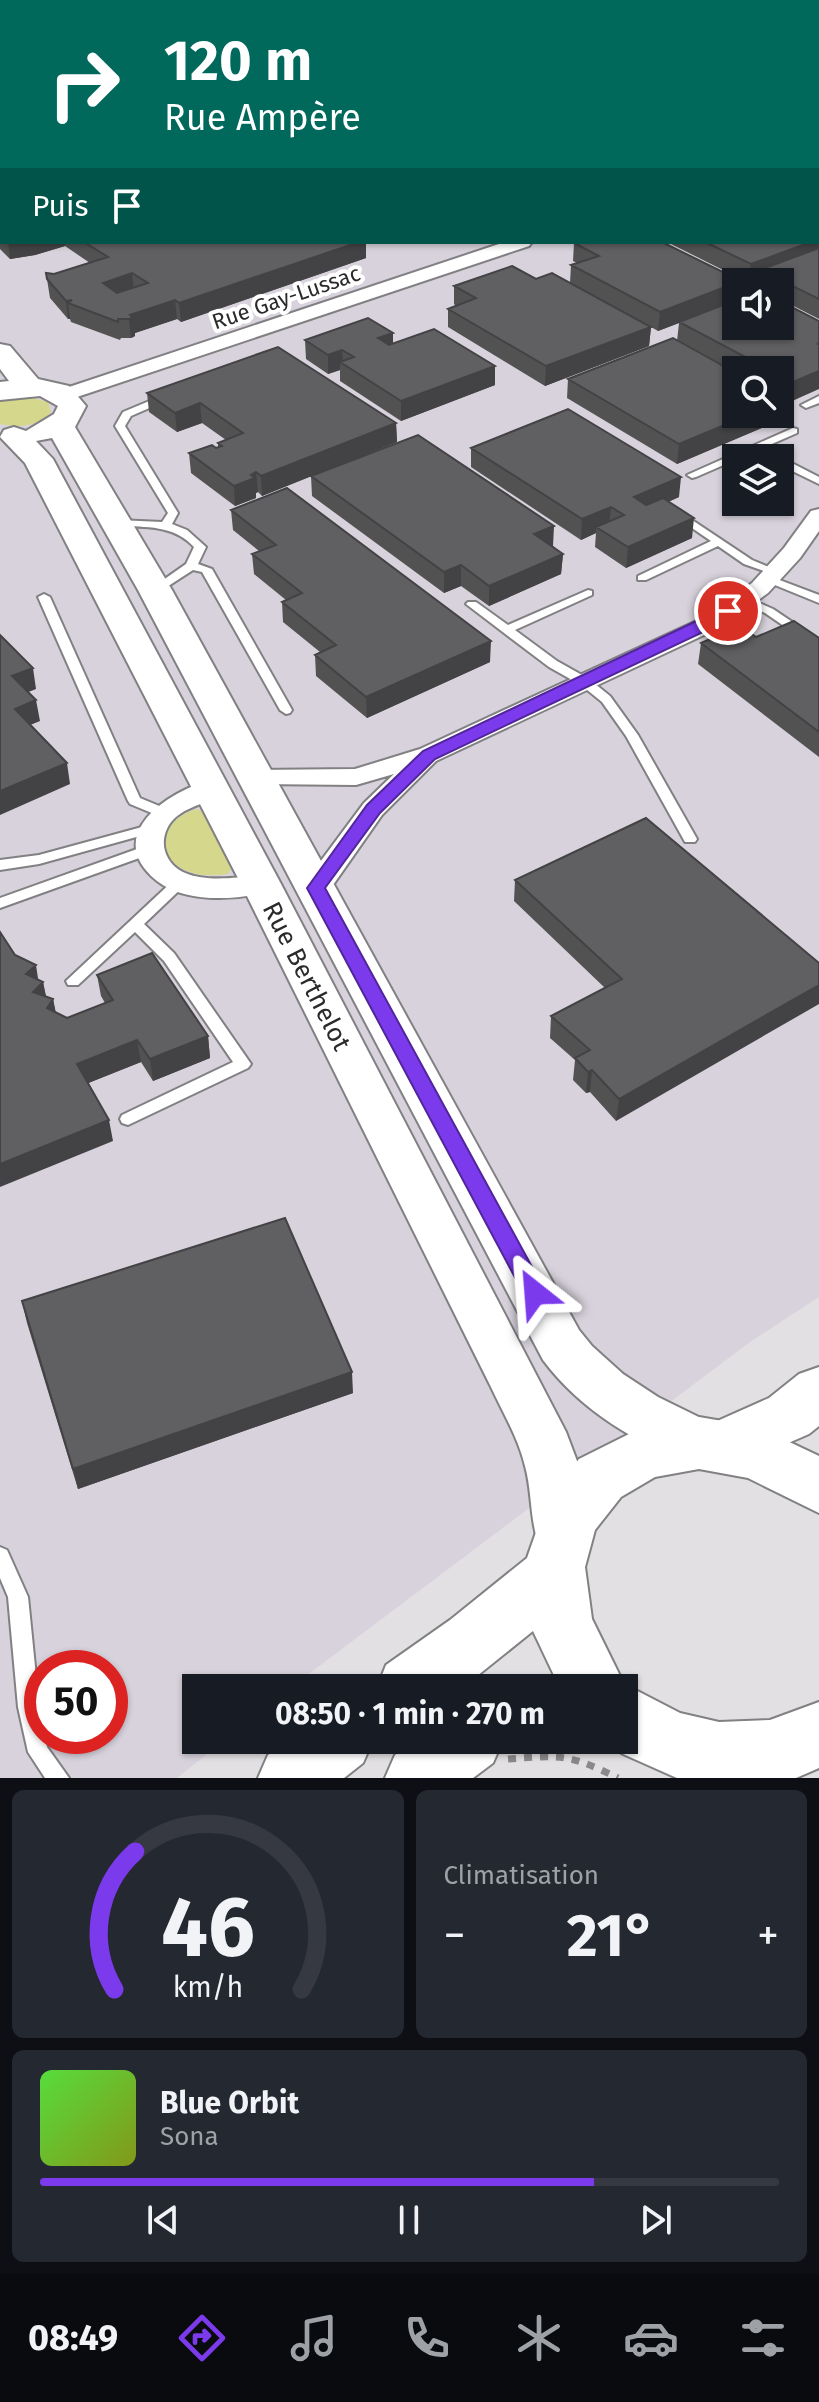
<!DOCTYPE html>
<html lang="fr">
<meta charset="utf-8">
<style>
:root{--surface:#171b24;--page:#242831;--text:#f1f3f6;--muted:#9ea1a6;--line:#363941;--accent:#7c3aed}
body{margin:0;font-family:"Fira Sans",sans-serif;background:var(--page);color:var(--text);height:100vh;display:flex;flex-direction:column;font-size:30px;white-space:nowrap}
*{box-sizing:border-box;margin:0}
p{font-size:26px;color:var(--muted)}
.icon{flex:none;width:44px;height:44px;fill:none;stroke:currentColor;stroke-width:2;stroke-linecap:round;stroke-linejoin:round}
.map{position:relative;height:1778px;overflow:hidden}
.details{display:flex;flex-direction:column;gap:12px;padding:12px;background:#0d0f14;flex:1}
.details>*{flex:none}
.hud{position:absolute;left:0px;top:0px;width:820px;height:244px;box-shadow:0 2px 6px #0004;background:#00695c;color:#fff;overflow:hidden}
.buttons{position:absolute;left:722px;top:268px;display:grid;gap:16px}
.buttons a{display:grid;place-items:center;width:72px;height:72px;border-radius:0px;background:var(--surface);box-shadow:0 2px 6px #0004;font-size:40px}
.speed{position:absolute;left:24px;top:1650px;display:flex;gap:16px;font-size:40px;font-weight:700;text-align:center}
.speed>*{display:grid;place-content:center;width:104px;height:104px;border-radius:50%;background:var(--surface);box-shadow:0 2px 6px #0004;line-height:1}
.speed .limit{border:12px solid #d22;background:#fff;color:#111}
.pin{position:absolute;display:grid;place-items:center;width:68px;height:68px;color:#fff;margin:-34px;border:4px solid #fff;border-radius:50%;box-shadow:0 2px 8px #0007}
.me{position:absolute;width:88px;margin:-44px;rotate:332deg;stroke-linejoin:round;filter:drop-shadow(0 0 6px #0008)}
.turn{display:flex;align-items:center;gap:28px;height:168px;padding:0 32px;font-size:36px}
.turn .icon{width:104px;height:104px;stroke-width:2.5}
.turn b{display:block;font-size:56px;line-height:68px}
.then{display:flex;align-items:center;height:76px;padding:0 32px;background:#0003;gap:16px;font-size:30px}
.big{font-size:60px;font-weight:700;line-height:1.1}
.details .widget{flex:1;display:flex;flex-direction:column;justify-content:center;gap:12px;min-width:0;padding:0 28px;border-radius:12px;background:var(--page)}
.details .dial{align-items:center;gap:0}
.dial svg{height:208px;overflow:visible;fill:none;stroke:var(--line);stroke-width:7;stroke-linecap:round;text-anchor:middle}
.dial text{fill:var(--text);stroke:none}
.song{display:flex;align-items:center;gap:24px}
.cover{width:96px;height:96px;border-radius:12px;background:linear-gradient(135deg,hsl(110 70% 55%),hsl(70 70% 35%))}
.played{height:8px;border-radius:4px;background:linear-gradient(90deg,var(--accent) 75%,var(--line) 75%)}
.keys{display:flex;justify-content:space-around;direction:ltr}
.heat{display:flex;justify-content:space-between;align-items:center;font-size:44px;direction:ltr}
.details .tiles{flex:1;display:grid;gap:12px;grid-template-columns:1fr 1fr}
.widget:last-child{grid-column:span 2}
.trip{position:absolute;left:182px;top:1674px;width:456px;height:80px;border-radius:0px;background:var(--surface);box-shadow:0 2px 6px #0004;font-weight:700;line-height:80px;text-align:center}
.tabs{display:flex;height:128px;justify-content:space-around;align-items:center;background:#090b0e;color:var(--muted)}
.tabs .icon{width:56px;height:56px}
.tabs .on{color:var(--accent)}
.tabs b{font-size:36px;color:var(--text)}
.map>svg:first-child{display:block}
.built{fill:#d8d2dc;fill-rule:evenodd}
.green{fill:#d5d88c}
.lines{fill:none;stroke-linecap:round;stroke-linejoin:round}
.service-casing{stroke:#818083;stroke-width:4}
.minor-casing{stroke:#818083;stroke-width:4}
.secondary-casing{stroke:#818083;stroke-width:4}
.primary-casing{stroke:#818083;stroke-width:4}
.trunk-casing{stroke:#818083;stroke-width:4}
.path{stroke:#89888a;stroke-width:7;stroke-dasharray:8 8;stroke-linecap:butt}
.service{fill:#fff;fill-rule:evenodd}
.minor{fill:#fff;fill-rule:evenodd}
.secondary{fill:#fff;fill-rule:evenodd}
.primary{fill:#fff;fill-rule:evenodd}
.trunk{fill:#fff;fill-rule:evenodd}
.wall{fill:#535253}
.shaded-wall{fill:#434244}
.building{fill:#605f61;stroke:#434244;stroke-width:2;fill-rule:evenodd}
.route{fill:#7c3aed;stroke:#51269a;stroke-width:2}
.labels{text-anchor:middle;stroke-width:8;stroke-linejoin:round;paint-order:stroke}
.far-street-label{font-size:22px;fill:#2b2a2b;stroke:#fff}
.street-label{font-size:26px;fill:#2b2a2b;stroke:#fff}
</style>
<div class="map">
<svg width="819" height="1778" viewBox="0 0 819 1778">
<rect width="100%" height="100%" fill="#e2e0e3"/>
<path class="built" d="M0,0H819V1297L750,1342L290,1688H196V1740H225L177,1778H0ZM2,2H818V242H2ZM736,282H780V326H736ZM736,370H780V414H736ZM736,458H780V502H736ZM42,1668H110V1736H42Z"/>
<path class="green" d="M26,396L48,402L51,412C38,427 18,428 0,424V401Z
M196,809L205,812L232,867L228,874C203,878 178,874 165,852C161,829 176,816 196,809Z"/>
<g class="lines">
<g class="service-casing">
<path id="service" d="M818,156H819V160H818Z
M166,394L170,395V399L131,416L125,426L178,513L172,524L187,530L206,547L198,564L212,569L292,710L290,713L286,714L280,710L202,572L193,570L159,592L155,593L149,590L186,564L194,547C174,525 146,527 118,526L112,523L118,520L162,522L168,513L115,426L123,412Z
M819,396V403L806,408L801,405Z
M793,428L797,429V433L696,477L692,478L687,475Z
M779,458L784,459L819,477V484L780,465Z
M680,512L752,560L781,572L775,575L744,564L718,546L646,580H638V576L711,541L676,517V513Z
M769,576L819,595V603L765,581V577Z
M588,590L592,591V595L515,630L557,661L589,679L610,696L638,735L697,839L695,842H685L626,736L602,702L581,685L549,667L466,604L468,602H476L508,625Z
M44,594L50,597L140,798L169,810L171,813L169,816H159L130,804L128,801L38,597Z
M743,596L773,609L819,640V650L765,613L739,602L737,600Z
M153,824L158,825L160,828L158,831L39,864L0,870V860L39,855Z
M151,844L158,849L156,852L0,908V898Z
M181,876L186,878L188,881L186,884L144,924L174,953L251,1064L248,1068L128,1125L122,1123L120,1119L122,1115L233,1062L164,961L135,932L78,985H68L66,981L176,878Z
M0,1547L7,1550L28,1597L42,1736H45L47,1747L69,1778H45L28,1752L18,1707L8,1597L0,1578Z"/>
</g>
<g class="minor-casing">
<path id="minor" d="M57,0H77L56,2Z
M0,17H2V25H0Z
M818,135H819V145H818Z
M505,242H532L529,246L71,399L64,401L54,395L57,391Z
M819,509V531L800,558L768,593L721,627L436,761L382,815L326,895L316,898L306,895L302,888L306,881L364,803L394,774L356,785L255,784L246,782L242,776L246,770L355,769L420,749L705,617L752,583L784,548L811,511Z
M211,780L220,782L224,788C214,804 185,805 172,821C165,829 162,841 165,851C176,888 233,878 261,875L271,877L275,884L271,891C238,900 186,904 157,881C101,836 168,791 211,780Z"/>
</g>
<g class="secondary-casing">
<path id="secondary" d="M0,344L10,346L38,379L69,386L86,406L75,427L172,590L579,1330L592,1346L623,1374L658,1397L715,1425L722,1442L715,1459L696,1466C638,1444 581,1411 543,1360L138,590L52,438L36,441L53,459L281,884L566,1432L580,1469L588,1534L580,1552L561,1560L542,1552C529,1524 533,1495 525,1466C518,1437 502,1411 490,1385L241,884L25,463L0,437L4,430L14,427L26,431L54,414L58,406L40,396L0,400V382L9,381L0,369Z"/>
</g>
<g class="primary-casing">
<path id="primary" d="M699,1417L758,1427L819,1456V1513L748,1478L699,1469L655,1477L621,1497L595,1530L585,1567L592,1619L624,1684L680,1713L719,1722L770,1720L819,1702V1768L796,1778H677L623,1754L603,1740H624V1688H560L533,1631L462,1688H377L386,1665L450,1620L527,1558L548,1498L579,1459L645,1426Z
M287,1740H373L363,1763L344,1778H258L268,1755Z
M415,1740H503L493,1763L473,1778H385L395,1755Z"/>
</g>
<g class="trunk-casing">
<path id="trunk" d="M819,1367V1426L809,1434L726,1470L706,1462L697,1444L706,1426L769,1398L799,1374Z"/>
</g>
<path class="path" d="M508,1759C562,1755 569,1754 618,1778"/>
<use href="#service" class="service"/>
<use href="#minor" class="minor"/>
<use href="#secondary" class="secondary"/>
<use href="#primary" class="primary"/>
<use href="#trunk" class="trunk"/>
</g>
<path class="wall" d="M371,0H498L496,2H378Z
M2,174V242H366V258L181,322L177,319L135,333V336L131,338H121L120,340L71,322L70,319H68L50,298L46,273L54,274L90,263L65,246L35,255L10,259L0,249V175Z
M819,233V319L780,299V282H758L759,279L747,282L667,242H818Z
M574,243L736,282V326L819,321L790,402L780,396V370H736V372L786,400L783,419L677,464L567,398L568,379L677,341L679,323L658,331L651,327L649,346L545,386L448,327V309L456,306L454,304V286L536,279L570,283L571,265L577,263L573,261Z
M305,340L393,344L495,366V385L401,421L340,381V370L328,374L306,359Z
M147,393L396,423L397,442L337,466L553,546L563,554L561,574L489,606L461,586L444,593L312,496L311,476L262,496L258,492L256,493V498L235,506L191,473L189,453L216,448L218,447V443L226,440L202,423L177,432L149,412Z
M471,448L679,497L668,502L692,538L626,568L595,547L596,533L581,540L471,467Z
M740,502H776L775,505L759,513Z
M231,510L490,662L367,718L316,676L315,655L320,652L283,622L282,602L286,600L254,574L252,554L259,551L233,530Z
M756,637L819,638V757L698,664L701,643Z
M515,880L819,963L616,1121L590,1092L586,1093L573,1080L575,1060L550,1038L551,1016L605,988L514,901Z
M15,955L38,980L43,982L46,996L53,999L56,1013L67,1018L105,1003L101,996L97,975L208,1036L210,1058L153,1081L141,1062L88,1083L113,1141Z
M22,1301L353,1393L78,1489L27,1323Z"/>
<path class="shaded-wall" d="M290,0H329V2H284Z
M427,0H442V2H424Z
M472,0H498L496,2H468Z
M0,101H2V118L0,119Z
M819,239V256L760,270L759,279L749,282L751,264L811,242H818Z
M8,242H64L65,246L35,255L10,259Z
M359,242H366V258L181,322L179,303Z
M132,273L134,291L105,301L103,283Z
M736,283V301L658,331L660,312Z
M72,300L68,303L70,319H68L66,301Z
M175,300L177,319L135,333V336L131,338L129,319L130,315Z
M651,327L649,346L545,386L546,366Z
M393,333V352L378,338Z
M342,350L343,364L340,362V370L328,374V355Z
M495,366V385L401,421V401Z
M819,371V389L790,402L793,382Z
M786,400L783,419L677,464L679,444L751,414H780V402Z
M200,403L202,423L177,432L175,413Z
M396,423L397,442L262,496L261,476Z
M256,472L258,492L256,493V498L235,506L234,486L251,475Z
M681,477L679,497L632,518L634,497Z
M771,502H776L775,505L759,513L760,507Z
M611,507L609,527H596V533L581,540L582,519Z
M694,518L692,538L626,568L628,547Z
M554,526L553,546L533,555L534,534Z
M563,554L561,574L489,606V586Z
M461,565V586L444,593V572Z
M491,641L490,662L367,718L366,697Z
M33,668L36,689L16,697L12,676Z
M36,700L40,721L18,730L15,709Z
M67,763L70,784L0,815V791Z
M36,965L39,985L43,982L47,1003L38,1014L26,974Z
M819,985V1004L616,1121L619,1099Z
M53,999L57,1021L47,1008Z
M208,1036L210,1058L153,1081L150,1059Z
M137,1040L141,1062L81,1086L77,1064Z
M592,1070L590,1092L586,1093L588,1072Z
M109,1120L113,1141L0,1187V1164Z
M352,1372L353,1393L78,1489L73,1469Z"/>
<path class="building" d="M0,0H9L11,1L2,2V4H0Z
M138,0H290L284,2H132Z
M2,45V101H0V46Z
M2,174V235L0,234V175Z
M818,174L819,175V204H818Z
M84,242H359L179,303L175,300L130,315L133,318L129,319H118V322L68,303L72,300L66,301L47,279L46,273L54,274L108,257ZM132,273L148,283L117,293L103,283Z
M578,242H662L741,281L660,312L571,265L599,256L574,243Z
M705,242H811L751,264Z
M819,248V299L760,270Z
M512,266L536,279L552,273L651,327L546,366L448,309L476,298L454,286Z
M736,300V326H780V301L819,321V343L817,344H819V371L793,382L780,375V370H770L679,322Z
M368,318L393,333L378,338L389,345L434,329L495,366L401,401L340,362L354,357L342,350L328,355L305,340Z
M673,338L736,373V414H751L679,444L568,379Z
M278,347L396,423L261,476L256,472L251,475L255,478L234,486L189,453L212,445L216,448L222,446L218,443L243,433L200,403L175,413L147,393Z
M568,409L681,477L634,497L646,505L663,498L694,518L628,547L596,527L624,515L611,507L582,519L471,448Z
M418,435L554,526L534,534L563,554L489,586L461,565L444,572L311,476Z
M287,488L491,641L366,697L315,655L336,645L282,602L302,593L252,554L276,545L231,510Z
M751,502H771L760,507Z
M794,621L819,638V732L701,643L740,626L756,637Z
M0,635L33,668L12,676L36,700L15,709L67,763L0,791Z
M646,818L819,963V985L619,1099L592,1070L588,1072L575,1058L590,1050L551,1016L622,979L515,880Z
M0,932L15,955L36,965L26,974L43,982L33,992L53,999L47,1008L67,1018L113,1000L97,975L152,953L208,1036L150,1059L137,1040L77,1064L109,1120L0,1164Z
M285,1218L352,1372L73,1469L22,1301Z"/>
<path class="route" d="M728,606L735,611L718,625L435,759L380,813L325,888L543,1287L546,1293L543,1300L535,1303L527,1300L307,888L367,805L423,751Z"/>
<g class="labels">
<g class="far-street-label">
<text transform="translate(286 297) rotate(-19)" y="8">Rue Gay-Lussac</text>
</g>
<g class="street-label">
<text transform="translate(307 976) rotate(63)" y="9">Rue Berthelot</text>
</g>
</g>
</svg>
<div class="buttons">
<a><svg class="icon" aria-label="sound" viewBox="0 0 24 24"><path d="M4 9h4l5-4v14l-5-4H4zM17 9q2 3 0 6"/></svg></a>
<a><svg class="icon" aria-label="search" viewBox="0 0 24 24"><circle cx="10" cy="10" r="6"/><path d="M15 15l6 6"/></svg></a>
<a><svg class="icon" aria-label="layers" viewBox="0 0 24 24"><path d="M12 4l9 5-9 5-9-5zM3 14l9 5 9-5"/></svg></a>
</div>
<div class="speed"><div class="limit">50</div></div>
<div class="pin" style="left:728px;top:611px;background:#d93025"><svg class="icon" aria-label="arrive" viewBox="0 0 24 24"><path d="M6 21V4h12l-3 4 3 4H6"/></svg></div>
<svg class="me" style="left:535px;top:1293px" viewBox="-20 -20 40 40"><path d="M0-17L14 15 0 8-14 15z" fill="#7c3aed" stroke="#fff" stroke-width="4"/></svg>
<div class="trip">08:50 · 1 min · 270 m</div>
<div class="hud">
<div class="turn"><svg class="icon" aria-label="right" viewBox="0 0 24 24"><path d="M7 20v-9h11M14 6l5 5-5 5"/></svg><div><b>120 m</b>Rue Ampère</div></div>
<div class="then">Puis<svg class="icon" aria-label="arrive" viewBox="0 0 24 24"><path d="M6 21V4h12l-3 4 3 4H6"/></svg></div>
</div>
</div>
<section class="details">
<div class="tiles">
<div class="widget dial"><svg viewBox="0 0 100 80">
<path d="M14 69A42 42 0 1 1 86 69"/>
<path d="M14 69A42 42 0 0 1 22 16" stroke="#7c3aed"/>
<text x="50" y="56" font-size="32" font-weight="700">46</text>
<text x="50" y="72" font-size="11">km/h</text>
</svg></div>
<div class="widget"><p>Climatisation</p>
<div class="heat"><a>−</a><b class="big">21°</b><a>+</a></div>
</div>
<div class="widget">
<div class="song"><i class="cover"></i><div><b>Blue Orbit</b><p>Sona</p></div></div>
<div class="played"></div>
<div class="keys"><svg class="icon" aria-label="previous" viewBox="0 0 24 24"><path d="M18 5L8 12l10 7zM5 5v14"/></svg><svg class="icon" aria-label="pause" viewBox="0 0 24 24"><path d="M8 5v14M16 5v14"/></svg><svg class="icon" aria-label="next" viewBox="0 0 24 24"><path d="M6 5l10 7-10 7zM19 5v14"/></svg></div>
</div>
</div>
</section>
<nav class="tabs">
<b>08:49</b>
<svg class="icon on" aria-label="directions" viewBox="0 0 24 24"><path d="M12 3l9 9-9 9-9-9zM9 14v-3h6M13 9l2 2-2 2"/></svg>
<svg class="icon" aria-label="music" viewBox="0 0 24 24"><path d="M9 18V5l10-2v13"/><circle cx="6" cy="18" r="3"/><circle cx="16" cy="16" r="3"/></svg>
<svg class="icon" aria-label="phone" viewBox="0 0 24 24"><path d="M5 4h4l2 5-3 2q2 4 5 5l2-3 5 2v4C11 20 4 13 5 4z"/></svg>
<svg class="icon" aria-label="climate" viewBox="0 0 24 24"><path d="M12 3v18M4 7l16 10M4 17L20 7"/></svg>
<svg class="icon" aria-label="car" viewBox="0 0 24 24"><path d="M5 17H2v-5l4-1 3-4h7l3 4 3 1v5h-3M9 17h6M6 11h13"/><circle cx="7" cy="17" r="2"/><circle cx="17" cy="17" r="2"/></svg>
<svg class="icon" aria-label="filters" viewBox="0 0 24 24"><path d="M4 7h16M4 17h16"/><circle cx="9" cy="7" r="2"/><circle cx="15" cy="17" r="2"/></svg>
</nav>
